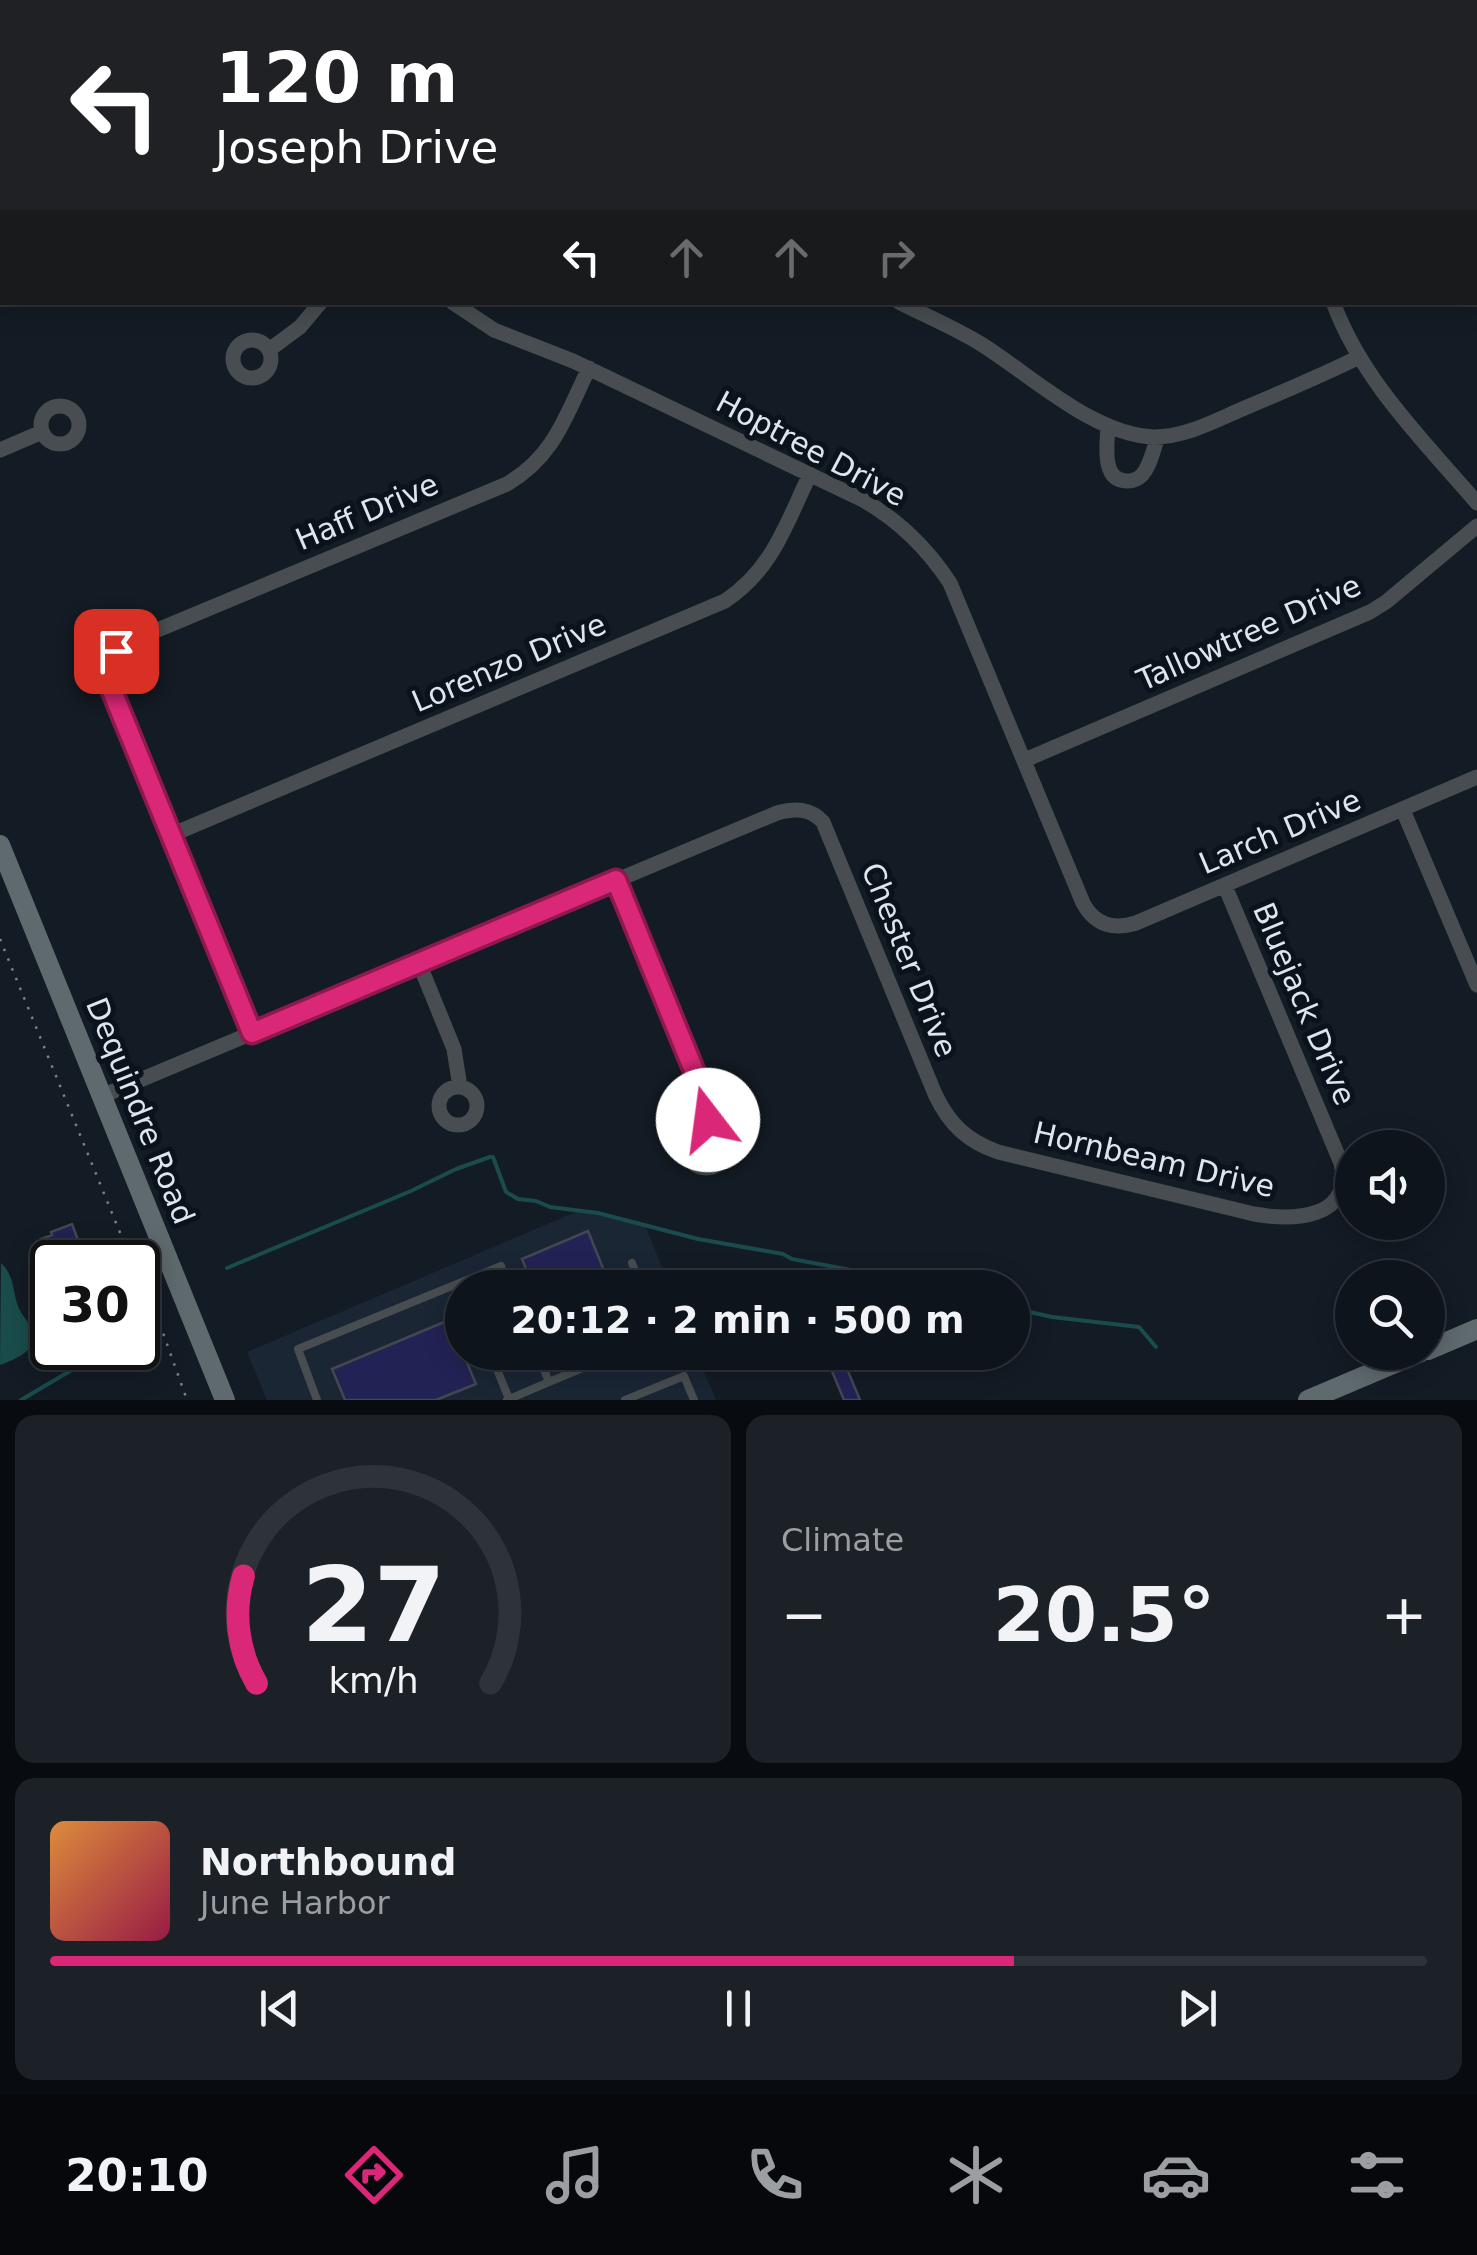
<!DOCTYPE html>
<meta charset="utf-8">
<style>
:root{--surface:#0e141b;--page:#1c2128;--text:#f1f3f6;--muted:#9b9ea3;--line:#2e333a;--accent:#db2777}
body{margin:0;font-family:"DejaVu Sans",sans-serif;background:var(--page);color:var(--text);height:100vh;display:flex;flex-direction:column;font-size:38px;white-space:nowrap}
*{box-sizing:border-box;margin:0}
p{font-size:32px;color:var(--muted)}
.icon{flex:none;width:55px;height:55px;fill:none;stroke:currentColor;stroke-width:2;stroke-linecap:round;stroke-linejoin:round}
.map{position:relative;height:1400px;overflow:hidden}
.sheet{display:flex;flex-direction:column;gap:15px;padding:15px;background:#080b0f;flex:1}
.sheet>*{flex:none}
.guide{position:absolute;left:0px;top:0px;width:1478px;height:305px;box-shadow:0 5px 25px #0003,0 0 0 2px var(--line);background:#202124;color:#fff;overflow:hidden}
.controls{position:absolute;left:1335px;top:1130px;display:grid;gap:20px}
.controls a{display:grid;place-items:center;width:110px;height:110px;border-radius:50%;background:var(--surface);box-shadow:0 5px 25px #0003,0 0 0 2px var(--line);font-size:50px}
.speed{position:absolute;left:30px;top:1240px;display:flex;gap:20px;font-size:50px;font-weight:700;text-align:center}
.speed>*{display:grid;place-content:center;width:130px;height:130px;border-radius:50%;background:var(--surface);box-shadow:0 5px 25px #0003,0 0 0 2px var(--line);line-height:1}
.speed .limit{border:5px solid #111;border-radius:15px;background:#fff;color:#111}
.pin{position:absolute;display:grid;place-items:center;width:85px;height:85px;color:#fff;margin:-42px;border-radius:20px;box-shadow:0 5px 15px #0006}
.me{position:absolute;width:110px;margin:-55px;rotate:345deg;stroke-linejoin:round;filter:drop-shadow(0 0 8px #0008)}
.turn{display:flex;align-items:center;gap:35px;height:210px;padding:0 50px;font-size:45px}
.turn .icon{width:130px;height:130px;stroke-width:2.5}
.turn b{display:block;font-size:70px;line-height:85px}
.lanes{display:flex;align-items:center;height:95px;padding:0 50px;background:#0003;justify-content:center;gap:50px;direction:ltr}
.lanes .off{opacity:.35}
.big{font-size:75px;font-weight:600;line-height:1.1}
.sheet .widget{flex:1;display:flex;flex-direction:column;justify-content:center;gap:15px;min-width:0;padding:0 35px;border-radius:20px;background:var(--page)}
.sheet .dial{align-items:center;gap:0}
.dial svg{height:260px;overflow:visible;fill:none;stroke:var(--line);stroke-width:7;stroke-linecap:round;text-anchor:middle}
.dial text{fill:var(--text);stroke:none}
.song{display:flex;align-items:center;gap:30px}
.cover{width:120px;height:120px;border-radius:15px;background:linear-gradient(135deg,hsl(30 70% 55%),hsl(340 70% 35%))}
.played{height:10px;border-radius:5px;background:linear-gradient(90deg,var(--accent) 70%,var(--line) 70%)}
.keys{display:flex;justify-content:space-around;direction:ltr}
.heat{display:flex;justify-content:space-between;align-items:center;font-size:55px;direction:ltr}
.sheet .tiles{flex:1;display:grid;gap:15px;grid-template-columns:1fr 1fr}
.widget:last-child{grid-column:span 2}
.trip{position:absolute;left:445px;top:1270px;width:585px;height:100px;border-radius:50px;background:var(--surface);box-shadow:0 5px 25px #0003,0 0 0 2px var(--line);font-weight:600;line-height:100px;text-align:center}
.dock{display:flex;height:160px;justify-content:space-around;align-items:center;background:#06080b;color:var(--muted)}
.dock .icon{width:70px;height:70px}
.dock .selected{color:var(--accent)}
.dock b{font-size:45px;color:var(--text)}
.map>svg:first-child{display:block}
.built{fill:#1a2634}
.green{fill:#341c49}
.water{fill:#1a4c4c}
.lines{fill:none;stroke-linecap:round;stroke-linejoin:round}
.stream{stroke:#1a4c4c;stroke-width:4}
.building{fill:#222355;stroke:#444652;stroke-width:2.5}
.path{stroke:#7a8188;stroke-width:2.5;stroke-dasharray:2.5 8;stroke-linecap:butt}
.service{stroke:#474d50;stroke-width:8}
.minor{stroke:#474d50;stroke-width:15}
.secondary{stroke:#5f6a6e;stroke-width:20}
.route-casing{stroke:#8e194d;stroke-width:25}
.route{stroke:#db2777;stroke-width:18}
.labels{text-anchor:middle;stroke-width:10;stroke-linejoin:round;paint-order:stroke}
.street-label{font-size:30px;fill:#dfe5eb;stroke:#0a121b}
</style>
<div class="map">
<svg width="1477" height="1400" viewBox="0 0 1477 1400">
<rect width="100%" height="100%" fill="#131b24"/>
<path class="built" d="M578,1211L645,1225L670,1287L462,1288V1352L696,1353L716,1400H267L247,1352Z"/>
<path class="green" d="M0,0H237L230,2H2V91L0,92Z"/>
<path class="water" d="M1,1263C15,1276 12,1290 18,1306C21,1315 32,1325 33,1335C35,1352 13,1360 0,1365Z"/>
<g class="lines">
<path class="stream" d="M1166,0L1167,2
M1475,186L1477,189
M227,1268L411,1191L456,1169L490,1157H493L506,1192L518,1199L536,1201L550,1207L598,1213L698,1239L783,1254L792,1259L899,1279L927,1288
M1012,1308L1052,1317L1139,1327L1156,1347
M138,1331L140,1329
M21,1400L109,1348"/>
</g>
<path class="building" d="M72,1224L81,1248L86,1246L90,1259L79,1262H61L58,1253L47,1257L41,1239L52,1235L51,1232Z
M588,1231L611,1288H534L522,1259Z
M449,1320L476,1384L436,1400H345L332,1369Z
M824,1352H840L860,1400H844Z"/>
<g class="lines">
<path class="path" d="M1154,0L1155,2
M1475,157L1477,160
M0,939L132,1262
M138,1276L162,1330L187,1400"/>
<path class="service" d="M632,1263L642,1288
M490,1352L509,1399
M549,1382L621,1352
M317,1400L298,1349L501,1266L509,1288
M507,1400L549,1382L537,1352
M625,1400L684,1376L694,1400"/>
<path class="minor" d="M754,0L759,2
M1475,0L1477,1
M515,2L521,0
M1373,2L1375,0
M0,218L2,217
M452,302L494,330L573,361L863,500C900,521 927,548 950,583L1083,903C1095,925 1113,930 1136,923L1477,777
M899,302C926,316 955,328 981,344C1031,375 1093,435 1154,437C1187,437 1218,419 1247,407C1285,391 1323,375 1359,357
M1333,302C1362,381 1424,441 1477,503
M233 359a19 19 0 1 1 38 0a19 19 0 1 1-38 0Z
M269,350L300,327L321,302
M41 425a19 19 0 1 1 38 0a19 19 0 1 1-38 0Z
M1108,427C1107,444 1101,482 1128,481C1134,481 1138,479 1142,475C1151,465 1153,449 1158,437
M0,450L42,432
M1025,760L1370,612L1386,602L1477,526
M1403,810L1477,985
M171,835L725,601C773,569 786,524 810,474
M616,880L704,1095L707,1130
M419,963L454,1049L460,1087
M252,1033L111,685C106,661 115,649 136,639L507,484C555,456 566,415 589,368
M439 1106a19 19 0 1 1 38 0a19 19 0 1 1-38 0Z
M102,1096L777,813C795,808 810,808 823,822L935,1094C949,1124 967,1141 998,1152L1254,1214C1293,1221 1354,1219 1341,1163L1225,886
M687 1149a19 19 0 1 1 38 0a19 19 0 1 1-38 0Z"/>
<path class="secondary" d="M0,845L225,1400
M1428,1350L1477,1329
M1308,1400L1421,1352"/>
</g>
<g class="lines">
<g class="route-casing">
<path id="route" d="M116,651C109,664 108,672 110,686L252,1033L616,880L704,1095L708,1120"/>
</g>
<use href="#route" class="route"/>
</g>
<g class="labels">
<g class="street-label">
<text transform="translate(811 449) rotate(28)" y="10">Hoptree Drive</text>
<text transform="translate(367 512) rotate(-23)" y="10">Haff Drive</text>
<text transform="translate(1249 633) rotate(-24)" y="10">Tallowtree Drive</text>
<text transform="translate(509 663) rotate(-23)" y="10">Lorenzo Drive</text>
<text transform="translate(1280 832) rotate(-23)" y="10">Larch Drive</text>
<text transform="translate(909 960) rotate(68)" y="10">Chester Drive</text>
<text transform="translate(1304 1004) rotate(67)" y="10">Bluejack Drive</text>
<text transform="translate(140 1111) rotate(68)" y="10">Dequindre Road</text>
<text transform="translate(1154 1160) rotate(13)" y="10">Hornbeam Drive</text>
</g>
</g>
</svg>
<div class="controls">
<a><svg class="icon" aria-label="sound" viewBox="0 0 24 24"><path d="M4 9h4l5-4v14l-5-4H4zM17 9q2 3 0 6"/></svg></a>
<a><svg class="icon" aria-label="search" viewBox="0 0 24 24"><circle cx="10" cy="10" r="6"/><path d="M15 15l6 6"/></svg></a>
</div>
<div class="speed"><div class="limit">30</div></div>
<div class="pin" style="left:116px;top:651px;background:#d93025"><svg class="icon" aria-label="arrive" viewBox="0 0 24 24"><path d="M6 21V4h12l-3 4 3 4H6"/></svg></div>
<svg class="me" style="left:708px;top:1120px" viewBox="-20 -20 40 40"><circle r="19" fill="#fff"/><path d="M0-13L10 11 0 6-10 11z" fill="#db2777"/></svg>
<div class="trip">20:12 · 2 min · 500 m</div>
<div class="guide">
<div class="turn"><svg class="icon" aria-label="left" viewBox="0 0 24 24"><path d="M17 20v-9H6M10 6l-5 5 5 5"/></svg><div><b>120 m</b>Joseph Drive</div></div>
<div class="lanes"><svg class="icon" aria-label="left" viewBox="0 0 24 24"><path d="M17 20v-9H6M10 6l-5 5 5 5"/></svg><svg class="icon off" aria-label="ahead" viewBox="0 0 24 24"><path d="M12 20V5M6 11l6-6 6 6"/></svg><svg class="icon off" aria-label="ahead" viewBox="0 0 24 24"><path d="M12 20V5M6 11l6-6 6 6"/></svg><svg class="icon off" aria-label="right" viewBox="0 0 24 24"><path d="M7 20v-9h11M14 6l5 5-5 5"/></svg></div>
</div>
</div>
<section class="sheet">
<div class="tiles">
<div class="widget dial"><svg viewBox="0 0 100 80">
<path d="M14 69A42 42 0 1 1 86 69"/>
<path d="M14 69A42 42 0 0 1 10 36" stroke="#db2777"/>
<text x="50" y="56" font-size="32" font-weight="700">27</text>
<text x="50" y="72" font-size="11">km/h</text>
</svg></div>
<div class="widget"><p>Climate</p>
<div class="heat"><a>−</a><b class="big">20.5°</b><a>+</a></div>
</div>
<div class="widget">
<div class="song"><i class="cover"></i><div><b>Northbound</b><p>June Harbor</p></div></div>
<div class="played"></div>
<div class="keys"><svg class="icon" aria-label="previous" viewBox="0 0 24 24"><path d="M18 5L8 12l10 7zM5 5v14"/></svg><svg class="icon" aria-label="pause" viewBox="0 0 24 24"><path d="M8 5v14M16 5v14"/></svg><svg class="icon" aria-label="next" viewBox="0 0 24 24"><path d="M6 5l10 7-10 7zM19 5v14"/></svg></div>
</div>
</div>
</section>
<nav class="dock">
<b>20:10</b>
<svg class="icon selected" aria-label="directions" viewBox="0 0 24 24"><path d="M12 3l9 9-9 9-9-9zM9 14v-3h6M13 9l2 2-2 2"/></svg>
<svg class="icon" aria-label="music" viewBox="0 0 24 24"><path d="M9 18V5l10-2v13"/><circle cx="6" cy="18" r="3"/><circle cx="16" cy="16" r="3"/></svg>
<svg class="icon" aria-label="phone" viewBox="0 0 24 24"><path d="M5 4h4l2 5-3 2q2 4 5 5l2-3 5 2v4C11 20 4 13 5 4z"/></svg>
<svg class="icon" aria-label="climate" viewBox="0 0 24 24"><path d="M12 3v18M4 7l16 10M4 17L20 7"/></svg>
<svg class="icon" aria-label="car" viewBox="0 0 24 24"><path d="M5 17H2v-5l4-1 3-4h7l3 4 3 1v5h-3M9 17h6M6 11h13"/><circle cx="7" cy="17" r="2"/><circle cx="17" cy="17" r="2"/></svg>
<svg class="icon" aria-label="filters" viewBox="0 0 24 24"><path d="M4 7h16M4 17h16"/><circle cx="9" cy="7" r="2"/><circle cx="15" cy="17" r="2"/></svg>
</nav>
